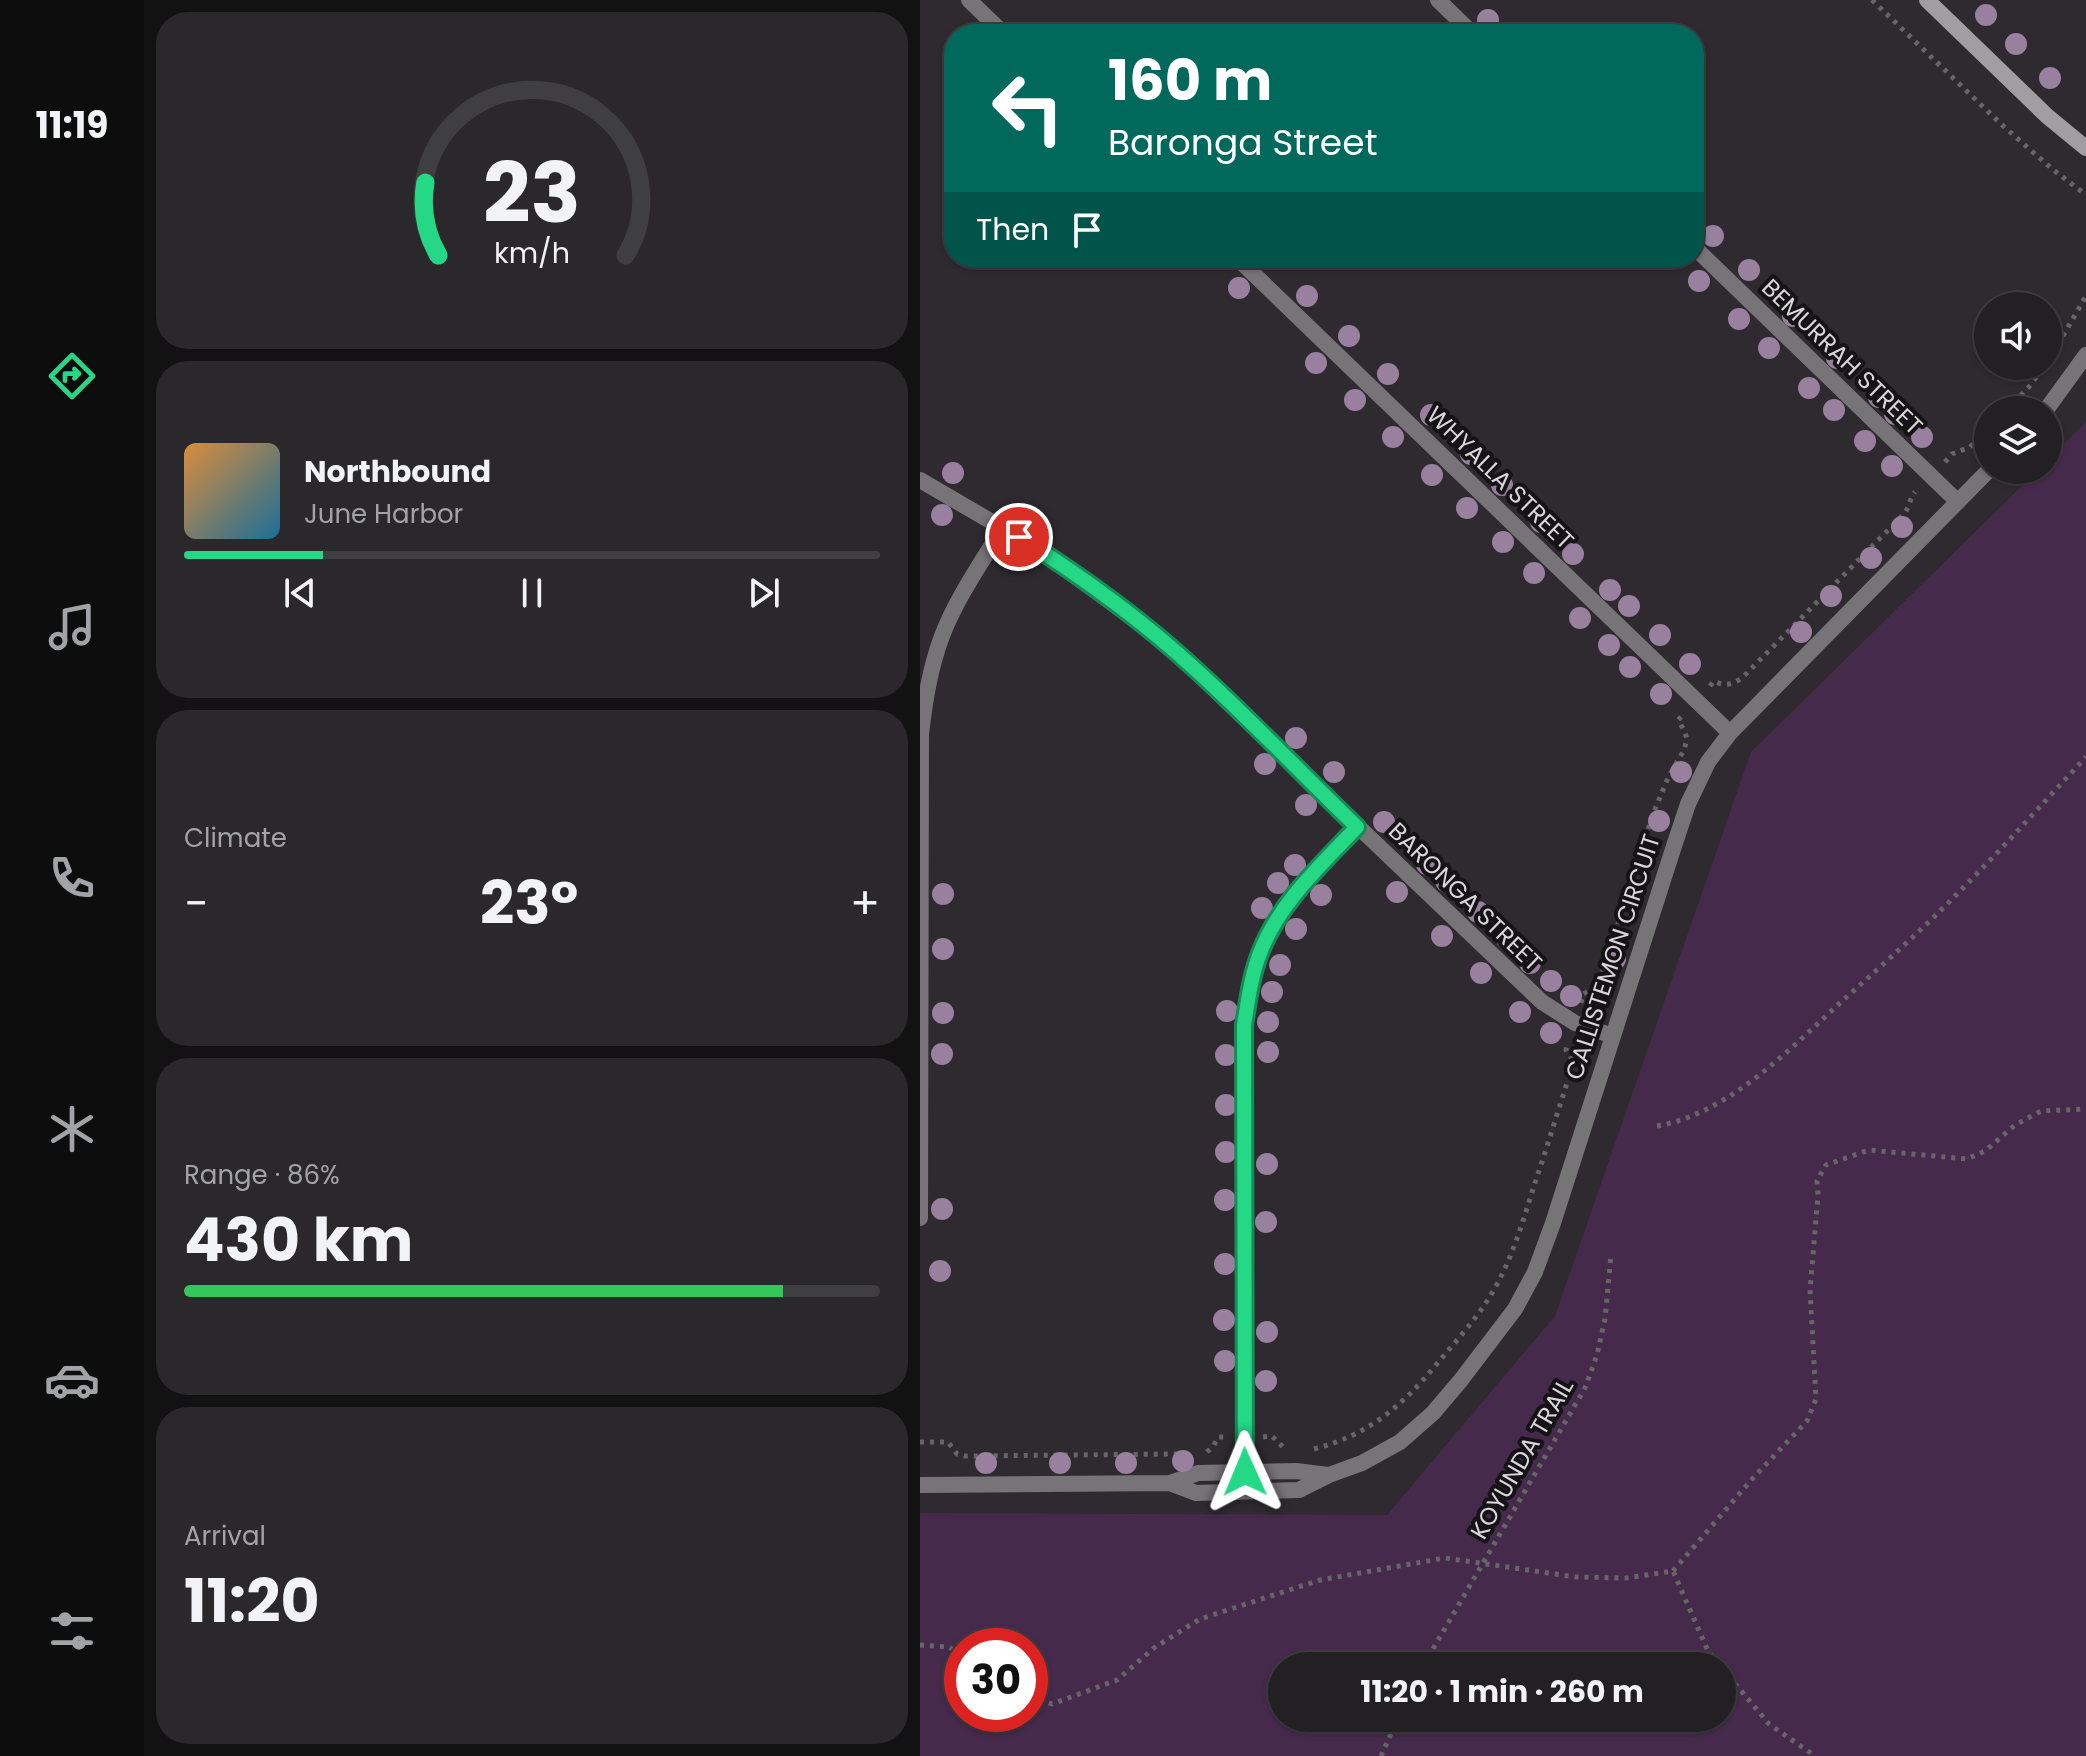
<!DOCTYPE html>
<meta charset="utf-8">
<style>
:root{--surface:#222023;--page:#2a282b;--text:#f1f3f6;--muted:#a2a3a6;--line:#3f3e41;--accent:#24d886}
body{margin:0;font-family:Poppins,sans-serif;background:var(--page);color:var(--text);height:100vh;display:flex;flex-direction:column;font-size:30px;white-space:nowrap}
*{box-sizing:border-box;margin:0}
p{font-size:26px;color:var(--muted)}
.icon{flex:none;width:44px;height:44px;fill:none;stroke:currentColor;stroke-width:2;stroke-linecap:round;stroke-linejoin:round}
.map{position:relative;flex:1;overflow:hidden}
.side{display:flex;flex-direction:column;gap:12px;padding:12px;background:#131213;width:776px}
.side>*{flex:none}
.hud{position:absolute;left:24px;top:24px;width:760px;height:244px;border-radius:32px;box-shadow:0 2px 6px #0004,0 0 0 2px var(--line);background:#00695c;color:#fff;overflow:hidden}
.buttons{position:absolute;left:1054px;top:292px;display:grid;gap:16px}
.buttons a{display:grid;place-items:center;width:88px;height:88px;border-radius:50%;background:var(--surface);box-shadow:0 2px 6px #0004,0 0 0 2px var(--line);font-size:40px}
.speed{position:absolute;left:24px;top:1628px;display:flex;gap:16px;font-size:40px;font-weight:700;text-align:center}
.speed>*{display:grid;place-content:center;width:104px;height:104px;border-radius:50%;background:var(--surface);box-shadow:0 2px 6px #0004,0 0 0 2px var(--line);line-height:1}
.speed .limit{border:12px solid #d22;background:#fff;color:#111}
.pin{position:absolute;display:grid;place-items:center;width:68px;height:68px;color:#fff;margin:-34px;border:4px solid #fff;border-radius:50%;box-shadow:0 2px 8px #0007}
.me{position:absolute;width:88px;margin:-44px;rotate:359deg;stroke-linejoin:round;filter:drop-shadow(0 0 6px #0008)}
.turn{display:flex;align-items:center;gap:28px;height:168px;padding:0 32px;font-size:36px}
.turn .icon{width:104px;height:104px;stroke-width:2.5}
.turn b{display:block;font-size:56px;line-height:68px}
.then{display:flex;align-items:center;height:76px;padding:0 32px;background:#0003;gap:16px;font-size:30px}
.big{font-size:60px;font-weight:700;line-height:1.1}
.side .widget{flex:1;display:flex;flex-direction:column;justify-content:center;gap:12px;min-width:0;padding:0 28px;border-radius:32px;background:var(--page)}
.side .dial{align-items:center;gap:0}
.dial svg{height:208px;overflow:visible;fill:none;stroke:var(--line);stroke-width:7;stroke-linecap:round;text-anchor:middle}
.dial text{fill:var(--text);stroke:none}
.song{display:flex;align-items:center;gap:24px}
.cover{width:96px;height:96px;border-radius:12px;background:linear-gradient(135deg,hsl(30 70% 55%),hsl(200 70% 35%))}
.played{height:8px;border-radius:4px;background:linear-gradient(90deg,var(--accent) 20%,var(--line) 20%)}
.keys{display:flex;justify-content:space-around;direction:ltr}
.heat{display:flex;justify-content:space-between;align-items:center;font-size:44px;direction:ltr}
.charge{height:12px;border-radius:6px;background:linear-gradient(90deg,#34c759 86%,var(--line) 0)}
.trip{position:absolute;left:348px;top:1652px;width:468px;height:80px;border-radius:40px;background:var(--surface);box-shadow:0 2px 6px #0004,0 0 0 2px var(--line);font-weight:700;line-height:80px;text-align:center}
main{display:flex;flex:1;min-height:0}
.tab-bar{display:flex;flex-direction:column;width:144px;justify-content:space-around;align-items:center;background:#0e0d0e;color:var(--muted)}
.tab-bar .icon{width:56px;height:56px}
.tab-bar .on{color:var(--accent)}
.tab-bar b{font-size:36px;color:var(--text)}
.map>svg:first-child{display:block}
.green{fill:#462a4c;fill-rule:evenodd}
.lines{fill:none;stroke-linecap:round;stroke-linejoin:round}
.path{stroke:#686569;stroke-width:5;stroke-dasharray:4 6;stroke-linecap:butt}
.street{stroke:#777477;stroke-width:16}
.secondary{stroke:#a19ea2;stroke-width:16}
.tree{fill:#98809e}
.route-casing{stroke:#178c57;stroke-width:20}
.route{stroke:#24d886;stroke-width:14}
.labels{text-anchor:middle;stroke-width:8;stroke-linejoin:round;paint-order:stroke}
.street-label{font-size:24px;fill:#d9d7da;stroke:#151315}
</style>
<main>
<nav class="tab-bar">
<b>11:19</b>
<svg class="icon on" aria-label="directions" viewBox="0 0 24 24"><path d="M12 3l9 9-9 9-9-9zM9 14v-3h6M13 9l2 2-2 2"/></svg>
<svg class="icon" aria-label="music" viewBox="0 0 24 24"><path d="M9 18V5l10-2v13"/><circle cx="6" cy="18" r="3"/><circle cx="16" cy="16" r="3"/></svg>
<svg class="icon" aria-label="phone" viewBox="0 0 24 24"><path d="M5 4h4l2 5-3 2q2 4 5 5l2-3 5 2v4C11 20 4 13 5 4z"/></svg>
<svg class="icon" aria-label="climate" viewBox="0 0 24 24"><path d="M12 3v18M4 7l16 10M4 17L20 7"/></svg>
<svg class="icon" aria-label="car" viewBox="0 0 24 24"><path d="M5 17H2v-5l4-1 3-4h7l3 4 3 1v5h-3M9 17h6M6 11h13"/><circle cx="7" cy="17" r="2"/><circle cx="17" cy="17" r="2"/></svg>
<svg class="icon" aria-label="filters" viewBox="0 0 24 24"><path d="M4 7h16M4 17h16"/><circle cx="9" cy="7" r="2"/><circle cx="15" cy="17" r="2"/></svg>
</nav>
<section class="side">
<div class="widget dial"><svg viewBox="0 0 100 80">
<path d="M14 69A42 42 0 1 1 86 69"/>
<path d="M14 69A42 42 0 0 1 9 41" stroke="#24d886"/>
<text x="50" y="56" font-size="32" font-weight="700">23</text>
<text x="50" y="72" font-size="11">km/h</text>
</svg></div>
<div class="widget">
<div class="song"><i class="cover"></i><div><b>Northbound</b><p>June Harbor</p></div></div>
<div class="played"></div>
<div class="keys"><svg class="icon" aria-label="previous" viewBox="0 0 24 24"><path d="M18 5L8 12l10 7zM5 5v14"/></svg><svg class="icon" aria-label="pause" viewBox="0 0 24 24"><path d="M8 5v14M16 5v14"/></svg><svg class="icon" aria-label="next" viewBox="0 0 24 24"><path d="M6 5l10 7-10 7zM19 5v14"/></svg></div>
</div>
<div class="widget"><p>Climate</p>
<div class="heat"><a>−</a><b class="big">23°</b><a>+</a></div>
</div>
<div class="widget"><p>Range · 86%</p><b class="big">430 km</b><div class="charge"></div></div>
<div class="widget"><p>Arrival</p><b class="big">11:20</b></div>
</section>
<div class="map">
<svg width="1166" height="1756" viewBox="0 0 1166 1756">
<rect width="100%" height="100%" fill="#2e2a2f"/>
<path class="green" d="M1166,422V1756H0V1513L467,1515L635,1316L831,752L1118,470H1128V460ZM42,1646H110V1714H42ZM362,1666H802V1718H362Z"/>
<g class="lines">
<path class="path" d="M952,0L1081,124L1131,168L1166,195
M1128,362L1166,296
M1087,410L1108,388L1125,366
M1025,462L1032,454L1050,447L1068,429
M790,686L794,681C805,687 814,684 823,677L983,515C990,507 989,499 995,492
M661,1003L663,994L672,989L680,980L733,814L748,778L764,750L767,739L764,730L758,720L764,714
M737,1126C808,1114 870,1049 921,1002C960,967 1000,932 1037,894C1081,850 1123,803 1166,757
M343,1437L352,1436L364,1448
M0,1442H28L37,1454L45,1456L261,1454
M394,1449C448,1435 481,1407 516,1365C534,1343 554,1322 569,1298C591,1263 602,1224 614,1186C627,1147 639,1108 651,1070L653,1061L646,1050L648,1043
M287,1452L294,1445L298,1437H305
M753,1571L833,1478L887,1421L896,1399L890,1290L898,1195L897,1181L906,1165L949,1150L1047,1159L1065,1151L1095,1125L1121,1111L1166,1109
M0,1645L29,1647L42,1656
M503,1666L665,1388L677,1355L685,1319L691,1255
M802,1668L849,1724L895,1756
M110,1696L132,1704L197,1680L234,1648L280,1619L400,1580L525,1558L656,1577L706,1578L753,1571L788,1651L801,1666
M461,1756L478,1718"/>
<path class="street" d="M49,0L84,34
M518,0L553,34
M774,247L1038,502
M317,258L810,733
M1126,410L1166,355
M0,480L115,547L222,625L252,649L622,1002L655,1023L693,1036
M0,1218L1,734C5,700 10,668 22,636C37,597 62,562 83,527
M325,1472L324,1025C328,1001 331,976 340,953C359,903 401,865 437,827
M250,1483L276,1493L379,1490L409,1475L442,1463L480,1442L513,1413L541,1380L595,1309L615,1272L633,1223L754,846L768,804L788,762L810,733L1069,470
M0,1485L250,1483L278,1473L376,1471L408,1475"/>
<path class="secondary" d="M1007,0L1127,116L1166,148"/>
</g>
<g class="tree">
<circle cx="1066" cy="15" r="11"/>
<circle cx="568" cy="20" r="11"/>
<circle cx="1096" cy="44" r="11"/>
<circle cx="1130" cy="78" r="11"/>
<circle cx="793" cy="236" r="11"/>
<circle cx="829" cy="270" r="11"/>
<circle cx="779" cy="281" r="11"/>
<circle cx="319" cy="288" r="11"/>
<circle cx="387" cy="296" r="11"/>
<circle cx="873" cy="316" r="11"/>
<circle cx="819" cy="319" r="11"/>
<circle cx="429" cy="336" r="11"/>
<circle cx="849" cy="348" r="11"/>
<circle cx="917" cy="358" r="11"/>
<circle cx="396" cy="363" r="11"/>
<circle cx="468" cy="374" r="11"/>
<circle cx="889" cy="388" r="11"/>
<circle cx="959" cy="397" r="11"/>
<circle cx="435" cy="400" r="11"/>
<circle cx="914" cy="410" r="11"/>
<circle cx="975" cy="414" r="11"/>
<circle cx="511" cy="415" r="11"/>
<circle cx="473" cy="437" r="11"/>
<circle cx="1002" cy="437" r="11"/>
<circle cx="945" cy="441" r="11"/>
<circle cx="551" cy="454" r="11"/>
<circle cx="972" cy="466" r="11"/>
<circle cx="33" cy="473" r="11"/>
<circle cx="512" cy="475" r="11"/>
<circle cx="582" cy="485" r="11"/>
<circle cx="547" cy="508" r="11"/>
<circle cx="22" cy="515" r="11"/>
<circle cx="621" cy="522" r="11"/>
<circle cx="982" cy="527" r="11"/>
<circle cx="583" cy="542" r="11"/>
<circle cx="653" cy="554" r="11"/>
<circle cx="951" cy="558" r="11"/>
<circle cx="614" cy="573" r="11"/>
<circle cx="690" cy="590" r="11"/>
<circle cx="911" cy="596" r="11"/>
<circle cx="709" cy="606" r="11"/>
<circle cx="660" cy="618" r="11"/>
<circle cx="881" cy="632" r="11"/>
<circle cx="740" cy="635" r="11"/>
<circle cx="689" cy="645" r="11"/>
<circle cx="770" cy="664" r="11"/>
<circle cx="710" cy="667" r="11"/>
<circle cx="741" cy="694" r="11"/>
<circle cx="376" cy="738" r="11"/>
<circle cx="345" cy="764" r="11"/>
<circle cx="414" cy="772" r="11"/>
<circle cx="761" cy="772" r="11"/>
<circle cx="386" cy="805" r="11"/>
<circle cx="739" cy="821" r="11"/>
<circle cx="464" cy="822" r="11"/>
<circle cx="507" cy="864" r="11"/>
<circle cx="375" cy="865" r="11"/>
<circle cx="526" cy="881" r="11"/>
<circle cx="358" cy="883" r="11"/>
<circle cx="477" cy="892" r="11"/>
<circle cx="23" cy="894" r="11"/>
<circle cx="401" cy="895" r="11"/>
<circle cx="342" cy="908" r="11"/>
<circle cx="558" cy="912" r="11"/>
<circle cx="376" cy="929" r="11"/>
<circle cx="522" cy="936" r="11"/>
<circle cx="587" cy="939" r="11"/>
<circle cx="23" cy="949" r="11"/>
<circle cx="695" cy="959" r="11"/>
<circle cx="610" cy="963" r="11"/>
<circle cx="360" cy="965" r="11"/>
<circle cx="561" cy="973" r="11"/>
<circle cx="631" cy="981" r="11"/>
<circle cx="352" cy="992" r="11"/>
<circle cx="651" cy="996" r="11"/>
<circle cx="307" cy="1011" r="11"/>
<circle cx="600" cy="1012" r="11"/>
<circle cx="23" cy="1013" r="11"/>
<circle cx="348" cy="1022" r="11"/>
<circle cx="631" cy="1033" r="11"/>
<circle cx="348" cy="1052" r="11"/>
<circle cx="22" cy="1054" r="11"/>
<circle cx="306" cy="1055" r="11"/>
<circle cx="306" cy="1105" r="11"/>
<circle cx="306" cy="1152" r="11"/>
<circle cx="347" cy="1164" r="11"/>
<circle cx="305" cy="1200" r="11"/>
<circle cx="22" cy="1209" r="11"/>
<circle cx="346" cy="1222" r="11"/>
<circle cx="305" cy="1264" r="11"/>
<circle cx="20" cy="1271" r="11"/>
<circle cx="304" cy="1320" r="11"/>
<circle cx="347" cy="1332" r="11"/>
<circle cx="305" cy="1361" r="11"/>
<circle cx="346" cy="1381" r="11"/>
<circle cx="263" cy="1461" r="11"/>
<circle cx="66" cy="1463" r="11"/>
<circle cx="140" cy="1463" r="11"/>
<circle cx="206" cy="1463" r="11"/>
</g>
<g class="lines">
<g class="route-casing">
<path id="route" d="M99,537C158,574 224,622 275,669C331,720 383,775 437,827C401,865 359,903 340,953C331,976 328,1001 324,1025L325,1472"/>
</g>
<use href="#route" class="route"/>
</g>
<g class="labels">
<g class="street-label">
<text transform="translate(922 357) rotate(44)" y="8">BEMURRAH STREET</text>
<text transform="translate(580 478) rotate(44)" y="8">WHYALLA STREET</text>
<text transform="translate(545 897) rotate(44)" y="8">BARONGA STREET</text>
<text transform="translate(693 957) rotate(-72)" y="8">CALLISTEMON CIRCUIT</text>
<text transform="translate(602 1459) rotate(-60)" y="8">KOYUNDA TRAIL</text>
</g>
</g>
</svg>
<div class="buttons">
<a><svg class="icon" aria-label="sound" viewBox="0 0 24 24"><path d="M4 9h4l5-4v14l-5-4H4zM17 9q2 3 0 6"/></svg></a>
<a><svg class="icon" aria-label="layers" viewBox="0 0 24 24"><path d="M12 4l9 5-9 5-9-5zM3 14l9 5 9-5"/></svg></a>
</div>
<div class="speed"><div class="limit">30</div></div>
<div class="pin" style="left:99px;top:537px;background:#d93025"><svg class="icon" aria-label="arrive" viewBox="0 0 24 24"><path d="M6 21V4h12l-3 4 3 4H6"/></svg></div>
<svg class="me" style="left:325px;top:1472px" viewBox="-20 -20 40 40"><path d="M0-17L14 15 0 8-14 15z" fill="#24d886" stroke="#fff" stroke-width="4"/></svg>
<div class="trip">11:20 · 1 min · 260 m</div>
<div class="hud">
<div class="turn"><svg class="icon" aria-label="left" viewBox="0 0 24 24"><path d="M17 20v-9H6M10 6l-5 5 5 5"/></svg><div><b>160 m</b>Baronga Street</div></div>
<div class="then">Then<svg class="icon" aria-label="arrive" viewBox="0 0 24 24"><path d="M6 21V4h12l-3 4 3 4H6"/></svg></div>
</div>
</div>
</main>
